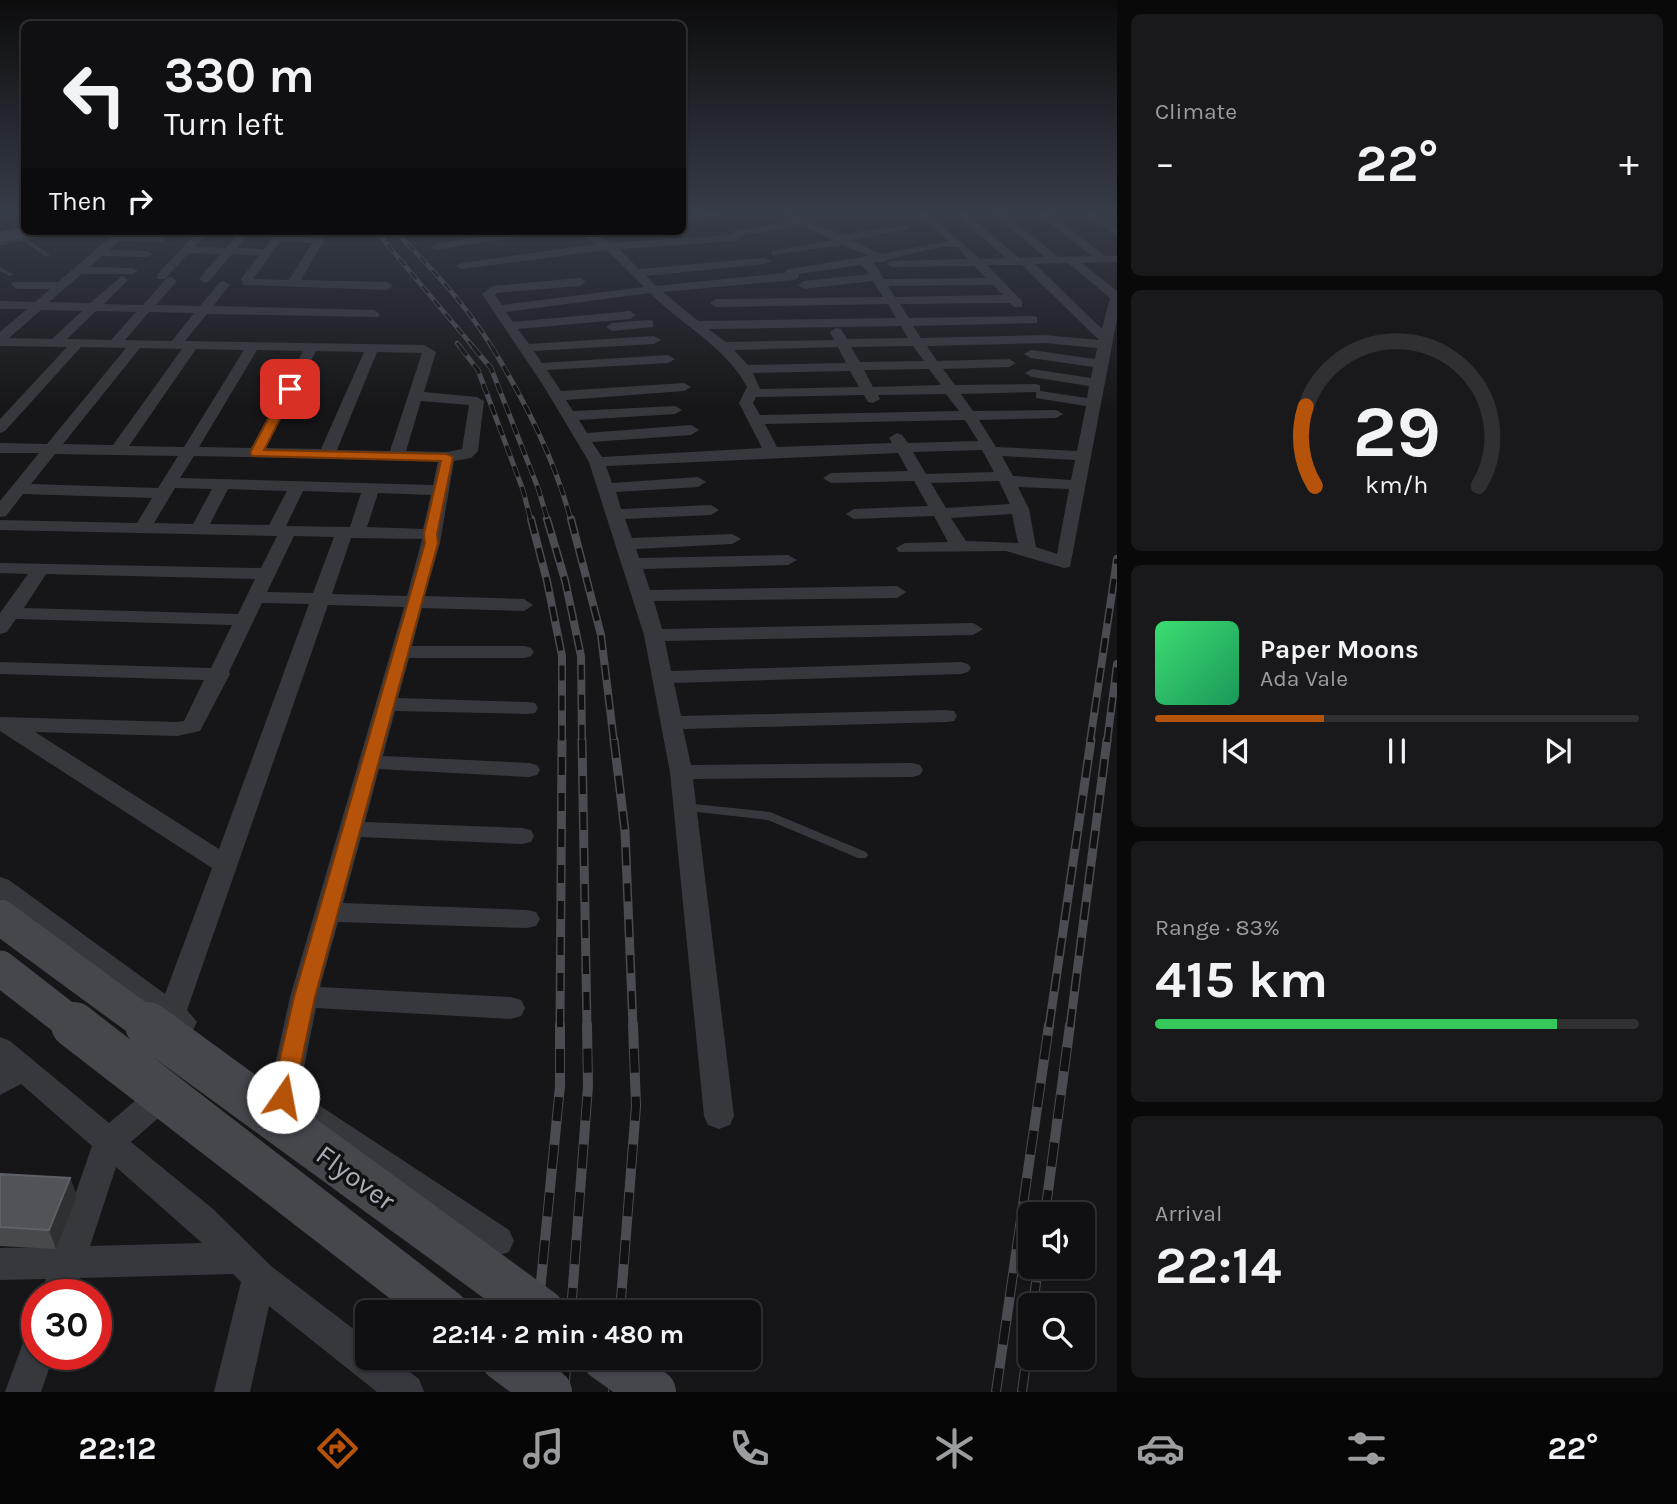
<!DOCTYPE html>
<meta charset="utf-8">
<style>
:root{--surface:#101012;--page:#19191b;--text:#f1f3f6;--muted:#9c9d9f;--line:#303032;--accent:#b45309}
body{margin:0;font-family:Karla,sans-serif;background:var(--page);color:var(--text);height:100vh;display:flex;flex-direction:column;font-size:26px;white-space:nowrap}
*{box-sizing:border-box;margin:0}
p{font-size:23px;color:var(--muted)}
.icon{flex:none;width:38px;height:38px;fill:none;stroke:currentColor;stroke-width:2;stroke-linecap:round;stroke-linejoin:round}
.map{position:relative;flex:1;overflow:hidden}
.details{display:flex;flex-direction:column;gap:14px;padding:14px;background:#09090a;width:560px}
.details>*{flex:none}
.banner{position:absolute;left:21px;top:21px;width:665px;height:214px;border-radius:10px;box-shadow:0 2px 5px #0004,0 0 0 2px var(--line);background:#101012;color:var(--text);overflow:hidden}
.fabs{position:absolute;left:1018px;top:1202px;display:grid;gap:14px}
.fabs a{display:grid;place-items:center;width:77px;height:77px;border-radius:10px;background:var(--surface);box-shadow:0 2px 5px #0004,0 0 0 2px var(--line);font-size:35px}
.speed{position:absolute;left:21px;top:1279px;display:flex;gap:14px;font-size:35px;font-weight:700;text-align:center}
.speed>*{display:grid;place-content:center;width:91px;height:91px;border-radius:50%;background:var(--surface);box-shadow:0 2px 5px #0004,0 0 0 2px var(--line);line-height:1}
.speed .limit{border:10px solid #d22;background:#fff;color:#111}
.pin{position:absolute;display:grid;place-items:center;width:60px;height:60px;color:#fff;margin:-30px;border-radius:14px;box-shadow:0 4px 10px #0006}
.me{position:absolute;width:77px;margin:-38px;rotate:12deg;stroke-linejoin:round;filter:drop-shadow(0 0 5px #0008)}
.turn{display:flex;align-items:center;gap:24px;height:147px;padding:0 28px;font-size:32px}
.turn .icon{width:91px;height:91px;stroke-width:2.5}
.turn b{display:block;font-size:49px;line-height:60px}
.then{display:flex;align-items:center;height:66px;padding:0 28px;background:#0003;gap:14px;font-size:26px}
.big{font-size:52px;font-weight:700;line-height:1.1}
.details .tile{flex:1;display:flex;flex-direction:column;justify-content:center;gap:10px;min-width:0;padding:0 24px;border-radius:10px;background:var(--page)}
.details .dial{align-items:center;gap:0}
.dial svg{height:182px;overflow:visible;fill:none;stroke:var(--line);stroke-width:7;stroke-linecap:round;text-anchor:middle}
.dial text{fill:var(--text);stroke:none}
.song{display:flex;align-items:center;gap:21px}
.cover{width:84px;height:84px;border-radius:10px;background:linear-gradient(135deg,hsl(140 70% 55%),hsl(150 70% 35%))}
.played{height:7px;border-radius:4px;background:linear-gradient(90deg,var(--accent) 35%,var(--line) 35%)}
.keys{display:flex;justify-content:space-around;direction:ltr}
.heat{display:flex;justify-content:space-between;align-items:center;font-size:38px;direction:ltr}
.charge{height:10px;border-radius:5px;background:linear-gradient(90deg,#34c759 83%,var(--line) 0)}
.trip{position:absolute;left:355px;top:1300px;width:406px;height:70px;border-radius:10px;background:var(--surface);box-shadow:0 2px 5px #0004,0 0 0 2px var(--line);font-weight:700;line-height:70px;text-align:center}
.tabs{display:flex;height:112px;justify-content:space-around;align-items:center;background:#060607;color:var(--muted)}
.tabs .icon{width:49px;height:49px}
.tabs .selected{color:var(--accent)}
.tabs b{font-size:32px;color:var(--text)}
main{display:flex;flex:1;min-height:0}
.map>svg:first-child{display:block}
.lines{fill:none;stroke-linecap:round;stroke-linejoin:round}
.lane{fill:#37383d;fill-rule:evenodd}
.street{fill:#37383d;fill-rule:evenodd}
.primary{fill:#53555c;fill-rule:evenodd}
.rail-far4-casing{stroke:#4a4c52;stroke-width:4.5}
.rail-far3-casing{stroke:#4a4c52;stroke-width:5}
.rail-far2-casing{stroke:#4a4c52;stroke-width:8}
.rail-far1-casing{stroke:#4a4c52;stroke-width:9}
.rail-casing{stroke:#4a4c52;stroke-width:10}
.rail-far4{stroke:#111113;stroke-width:2.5;stroke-dasharray:9;stroke-linecap:butt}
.rail-far3{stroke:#111113;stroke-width:3.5;stroke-dasharray:11;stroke-linecap:butt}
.rail-far2{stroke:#111113;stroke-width:5;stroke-dasharray:15;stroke-linecap:butt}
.rail-far1{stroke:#111113;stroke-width:6;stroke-dasharray:18;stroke-linecap:butt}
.rail{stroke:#111113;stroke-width:8;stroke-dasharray:24;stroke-linecap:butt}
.secondary-bridge-far1{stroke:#45474d;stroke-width:35}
.secondary-bridge{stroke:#45474d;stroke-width:46}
.wall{fill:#47494d}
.shaded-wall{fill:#2f3033}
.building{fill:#525359;stroke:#5f6168;stroke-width:2}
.route{fill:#b45309;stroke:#753606;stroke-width:2}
.labels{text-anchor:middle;stroke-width:7;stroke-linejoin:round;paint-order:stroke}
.near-street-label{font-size:28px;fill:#a8adb8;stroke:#111113}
</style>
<main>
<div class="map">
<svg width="1117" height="1392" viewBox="0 0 1117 1392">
<rect width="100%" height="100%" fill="#161618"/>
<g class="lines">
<path class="lane" d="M23,236L49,254V256H45L21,239Z
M0,267L13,274L14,275L9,276L0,271Z
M684,803L770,812L866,852L868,855L866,858H858L768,820L680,810L678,807L680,804Z"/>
<path class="street" d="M701,214H724V215L682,223V217Z
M785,214H794L841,235L908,225V229L851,240L881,254L949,241L917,214H929L980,259L1006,258L955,214H967L1019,258L1045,257L992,214H1004L1059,257L1092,256L1038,214H1050L1106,256H1117V262L1082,263L1117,291V319L1070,567L1064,568L1006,551L899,552L896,548L905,543L948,542L934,516L854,519L846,514L854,509L928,506L914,481L831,483L823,478L831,473L908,471L898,453L606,466L612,483L698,477L706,482L698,487L616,492L621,509L711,505L719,510L711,515L625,519L632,538L732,534L741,539L732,544L636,549L639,558L788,555L797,560L788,565L643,569L650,590L897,586L906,592L897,598L654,601L662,629L973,623L983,629L973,635L665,641L671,671L961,662L968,664L971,668L968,672L961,674L674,683L681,716L946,710L954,711L957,716L954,721L946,722L683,729L691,765L912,763L920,765L923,770L920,775L912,777L693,779L734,1116L730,1125L719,1129L708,1125L704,1116L670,772L644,635L589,462L543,385L482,294L493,286L580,278L586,282L580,286L496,293L495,295L502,305L644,287L607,250L462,269L456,266L462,263L597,244L574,231H587L611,243L731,235L736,231L792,221L785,218ZM802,226L833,240L772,251V255L843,245L869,256L790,269L786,270L785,273L656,286L646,276L765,264L771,261L765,258L639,269L619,249L736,241L741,236ZM940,247H957L968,259L892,261L886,264L892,267L974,266L986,278L884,279L873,262H884L889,259ZM1068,263L1110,298L1102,329L1035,264ZM861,265L869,274L804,281L798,285L804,289L873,281L883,297L716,299L710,303L716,307L888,304L896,318L698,321L663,292L794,280L798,278L799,274ZM987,265H1022L1099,340L1045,335L921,338L913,326L1037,323V317L1033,316L909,318L900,304L1010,303L1014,307H1022V301ZM993,285L1003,295L895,297L888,286ZM650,293C683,326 725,346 747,387L739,403L762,448L602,457L592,442L691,435L699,430L691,425L587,433L579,420L675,414L682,410L675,406L573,411L566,400L684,391L691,387L684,383L561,391L547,370L668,363L675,359L668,355L542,363L534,351L654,344L661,340L654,336L529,344L518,329L630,319L636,315L630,311L513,322L506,312ZM901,326L908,338L847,339L841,329L836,328L830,332L834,340L726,342L708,329ZM1045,343L1097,348L1095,359L1031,350L1024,354L1031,358L1093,367L1091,378L1032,369L1025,373L1032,377L1089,386L1087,398L1040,391V385L1035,384L955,385L943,369L1009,367L1016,363L1009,359L937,361L927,346ZM913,346L924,361L860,362L851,347ZM838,347L846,363L748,365L734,350ZM929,369L941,385L873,387L864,370ZM850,371L859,387L760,389L753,373ZM1036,392V398L1086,406L1077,451L996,447L979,420L1056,418L1063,414L1056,410L973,411L961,394ZM946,394L959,411L760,415L753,403L756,397L864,395L868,402L873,403L880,399L878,395ZM965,420L978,441L908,443L902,435L897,433L889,438L892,443L777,447L765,424ZM982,450L994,472L926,474L913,452ZM1002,456L1075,460L1071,480L1013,476ZM999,481L1010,504L946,508L931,483ZM1018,487L1069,489L1057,554L1036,547L1029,509ZM1012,514L1018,543L966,541L951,518Z
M1085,214H1097L1117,228V236Z
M43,231H64L0,246V240Z
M118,231H129L126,235L163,236L168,239L163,242L119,241L109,250L147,251L153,254L147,257L102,256L90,267L132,268L138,271L132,274H82L49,302L90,303L122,276L128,280L104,304L143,305L167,278L171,277L177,281L156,305L200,306L220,282L224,281L230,285L213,306L374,310L380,314L378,317L207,314L185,341L424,345L436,352L424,392L477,397L484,401L478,451L471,458L454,461L440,543L425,596L524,599L533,605L524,611L422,608L412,646H524L531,648L534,652L531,656L524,658H409L398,698L527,702L535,703L538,708L535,713L527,714L395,711L383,756L529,763L537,765L540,770L537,775L529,777L379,769L365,822L522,828L531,830L534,836L531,842L522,844L361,837L343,903L527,910L536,912L540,919L536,926L527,928L338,922L320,987L511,997L521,1000L525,1008L521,1016L511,1019L316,1008L299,1092L509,1230L514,1241L509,1252L497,1256L485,1252L272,1106L268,1097L290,997L404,607L328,605L187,1010L197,1022L193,1030L183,1033L173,1030L0,899V877L9,880L165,994L212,868L0,731V717L177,722L184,721L204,680L0,674V662L211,668L232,625L16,619L7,632L0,634V613L28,574L0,573V563L261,568L277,536L0,530V520L137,523L152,498L23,494L6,516L0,517V501L39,453H0V443L47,444L126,348L81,347L5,431L0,433V419L67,347L0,346V332L27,309H0V301L35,302L50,289H17L11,285L13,282H58ZM41,310L82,311L52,339L9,338ZM96,311L136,312L111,340L67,339ZM149,312L194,313L172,341L125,340ZM140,348L182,349L113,445L63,444ZM196,349L244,350L184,447L129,446ZM257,350L303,351L251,448L199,447ZM316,351L364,352L321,449L266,448ZM377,352L422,353L390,451L337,450ZM421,401L469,405L462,449L447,452L406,451ZM55,454L178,456L158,488L31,484ZM194,456L438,461L433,485L180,478ZM175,488L212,489L193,524L154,523ZM228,489L287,491L269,525L210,524ZM303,491L361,493L350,527L286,526ZM378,493L431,495L423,529L367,527ZM294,536L334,537L313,593L267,592ZM351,538L422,539L407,596L332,594ZM46,574L255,579L238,614L24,608ZM262,603L309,604L219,849L35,732L177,736L200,731L230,674L229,672Z
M202,231L206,234L195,247L226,248L240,231H251L237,248L264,249L277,231H288L285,236L323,238L324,240L301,280L387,282L393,286L387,290L244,285L241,279L259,255L232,254L209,281L205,283L199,279L220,254L189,253L165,279H157V275L197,232ZM280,242L312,243L289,280L253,279Z
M514,231H539L534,234L436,250L430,247L436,244Z
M648,320L653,321V327L612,331L606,327L612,323Z
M0,1037L10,1041L109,1123L157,1082L168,1079L179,1082L183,1091L179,1100L131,1142L213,1209L271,1266L368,1340V1358H391L419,1379L424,1392H377L269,1306L250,1392H214L241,1282L233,1274L80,1278L74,1295H40L46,1279L0,1280V1248L57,1247L92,1146L21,1084L0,1095ZM116,1167L202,1243L90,1246Z
M37,1335V1354H54L41,1392H5L24,1340Z"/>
<path class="primary" d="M24,227V231H37L35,235L0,242V232Z"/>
<g class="rail-far4-casing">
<path id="rail-far4" d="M376,231L475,349
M395,231C431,268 466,304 493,349
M457,343L462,349"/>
</g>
<g class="rail-far3-casing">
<path id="rail-far3" d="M460,347L478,370L523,490L531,521
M473,347L491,368L538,488L548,521
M492,347C525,402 555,459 571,521"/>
</g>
<g class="rail-far2-casing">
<path id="rail-far2" d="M531,519L547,581L562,656V742
M547,519L565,580L581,656L582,742
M571,519L601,635L614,742
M1090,742L1117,559
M1107,742L1117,664"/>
</g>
<g class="rail-far1-casing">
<path id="rail-far1" d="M582,740L587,1027
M614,740L625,831L633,1027
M560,1027L562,740
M1049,1027L1091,740
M1070,1027L1107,740"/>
</g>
<g class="rail-casing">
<path id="rail" d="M1045,1214L1070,1025
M1033,1306L1038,1267
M538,1312L560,1086V1025
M571,1312L588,1086L587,1025
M620,1312L636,1106L633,1025
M529,1392L533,1358
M564,1392L567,1358
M613,1392L616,1358
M996,1392L1049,1025
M1022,1392L1031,1325"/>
</g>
<use href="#rail-far4" class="rail-far4"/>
<use href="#rail-far3" class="rail-far3"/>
<use href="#rail-far2" class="rail-far2"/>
<use href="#rail-far1" class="rail-far1"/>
<use href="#rail" class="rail"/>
<path class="secondary-bridge-far1" d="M0,917L150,1027
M0,968L76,1027"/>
<path class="secondary-bridge" d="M74,1025L445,1312
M148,1025L542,1312
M503,1358L549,1392
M605,1358L653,1392"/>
</g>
<path class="wall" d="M0,1174L70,1178L77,1197L56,1249L0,1246Z"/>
<path class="shaded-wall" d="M70,1178L77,1197L56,1249L49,1230Z"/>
<path class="building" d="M0,1174L70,1178L49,1230L0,1227Z"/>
<linearGradient id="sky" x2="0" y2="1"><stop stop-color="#0c0c0d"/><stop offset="0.52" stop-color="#363c48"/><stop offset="1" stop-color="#363c48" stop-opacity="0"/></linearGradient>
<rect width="1117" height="409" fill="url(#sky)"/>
<path class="route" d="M290,386L295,389L264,450L447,454L453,457L437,534L438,543L315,997L294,1097L291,1104L283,1106L275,1104L271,1097L294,997L425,543L424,534L441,461L252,456L250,453L284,389Z"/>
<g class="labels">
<g class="near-street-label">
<text transform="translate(356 1177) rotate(36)" y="10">Flyover</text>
</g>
</g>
</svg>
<div class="fabs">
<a><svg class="icon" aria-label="sound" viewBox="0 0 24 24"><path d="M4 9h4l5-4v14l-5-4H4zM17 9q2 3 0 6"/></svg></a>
<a><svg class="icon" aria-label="search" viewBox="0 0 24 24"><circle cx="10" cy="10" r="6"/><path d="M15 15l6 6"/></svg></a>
</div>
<div class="speed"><div class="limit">30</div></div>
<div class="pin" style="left:290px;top:389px;background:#d93025"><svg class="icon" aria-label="arrive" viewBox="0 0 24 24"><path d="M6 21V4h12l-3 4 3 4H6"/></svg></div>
<svg class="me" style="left:283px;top:1097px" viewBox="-20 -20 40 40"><circle r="19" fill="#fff"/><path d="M0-13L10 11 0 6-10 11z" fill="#b45309"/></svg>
<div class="trip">22:14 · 2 min · 480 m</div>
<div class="banner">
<div class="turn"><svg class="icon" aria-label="left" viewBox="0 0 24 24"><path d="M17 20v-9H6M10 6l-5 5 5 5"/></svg><div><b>330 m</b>Turn left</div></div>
<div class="then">Then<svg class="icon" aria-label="right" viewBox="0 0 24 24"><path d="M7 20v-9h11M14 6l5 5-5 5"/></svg></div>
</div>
</div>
<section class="details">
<div class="tile"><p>Climate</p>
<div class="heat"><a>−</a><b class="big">22°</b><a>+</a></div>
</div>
<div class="tile dial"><svg viewBox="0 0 100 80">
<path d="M14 69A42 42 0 1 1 86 69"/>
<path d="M14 69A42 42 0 0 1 10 34" stroke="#b45309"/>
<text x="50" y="56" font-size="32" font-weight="700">29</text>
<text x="50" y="72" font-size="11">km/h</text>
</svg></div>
<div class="tile">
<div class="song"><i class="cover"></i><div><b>Paper Moons</b><p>Ada Vale</p></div></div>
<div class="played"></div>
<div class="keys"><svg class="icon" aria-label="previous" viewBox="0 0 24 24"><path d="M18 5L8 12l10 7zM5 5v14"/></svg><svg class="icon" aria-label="pause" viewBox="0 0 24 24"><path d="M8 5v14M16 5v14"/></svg><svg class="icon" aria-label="next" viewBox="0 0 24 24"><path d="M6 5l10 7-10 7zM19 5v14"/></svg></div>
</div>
<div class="tile"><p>Range · 83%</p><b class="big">415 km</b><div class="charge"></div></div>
<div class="tile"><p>Arrival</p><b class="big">22:14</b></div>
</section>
</main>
<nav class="tabs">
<b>22:12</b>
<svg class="icon selected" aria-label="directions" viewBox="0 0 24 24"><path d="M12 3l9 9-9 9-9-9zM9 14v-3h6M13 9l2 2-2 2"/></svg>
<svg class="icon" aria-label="music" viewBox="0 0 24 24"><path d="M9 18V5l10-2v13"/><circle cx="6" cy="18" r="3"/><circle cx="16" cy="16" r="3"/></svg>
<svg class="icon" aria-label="phone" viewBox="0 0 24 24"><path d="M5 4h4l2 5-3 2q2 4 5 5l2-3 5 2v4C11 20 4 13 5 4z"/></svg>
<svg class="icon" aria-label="climate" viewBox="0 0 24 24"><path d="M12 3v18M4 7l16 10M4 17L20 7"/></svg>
<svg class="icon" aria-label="car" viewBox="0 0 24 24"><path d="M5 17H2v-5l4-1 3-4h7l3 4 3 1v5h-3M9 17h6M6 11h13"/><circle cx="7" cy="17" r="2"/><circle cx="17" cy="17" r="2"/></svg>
<svg class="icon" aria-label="filters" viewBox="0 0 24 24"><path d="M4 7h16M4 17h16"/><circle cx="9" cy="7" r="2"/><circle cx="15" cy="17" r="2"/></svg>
<b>22°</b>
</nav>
